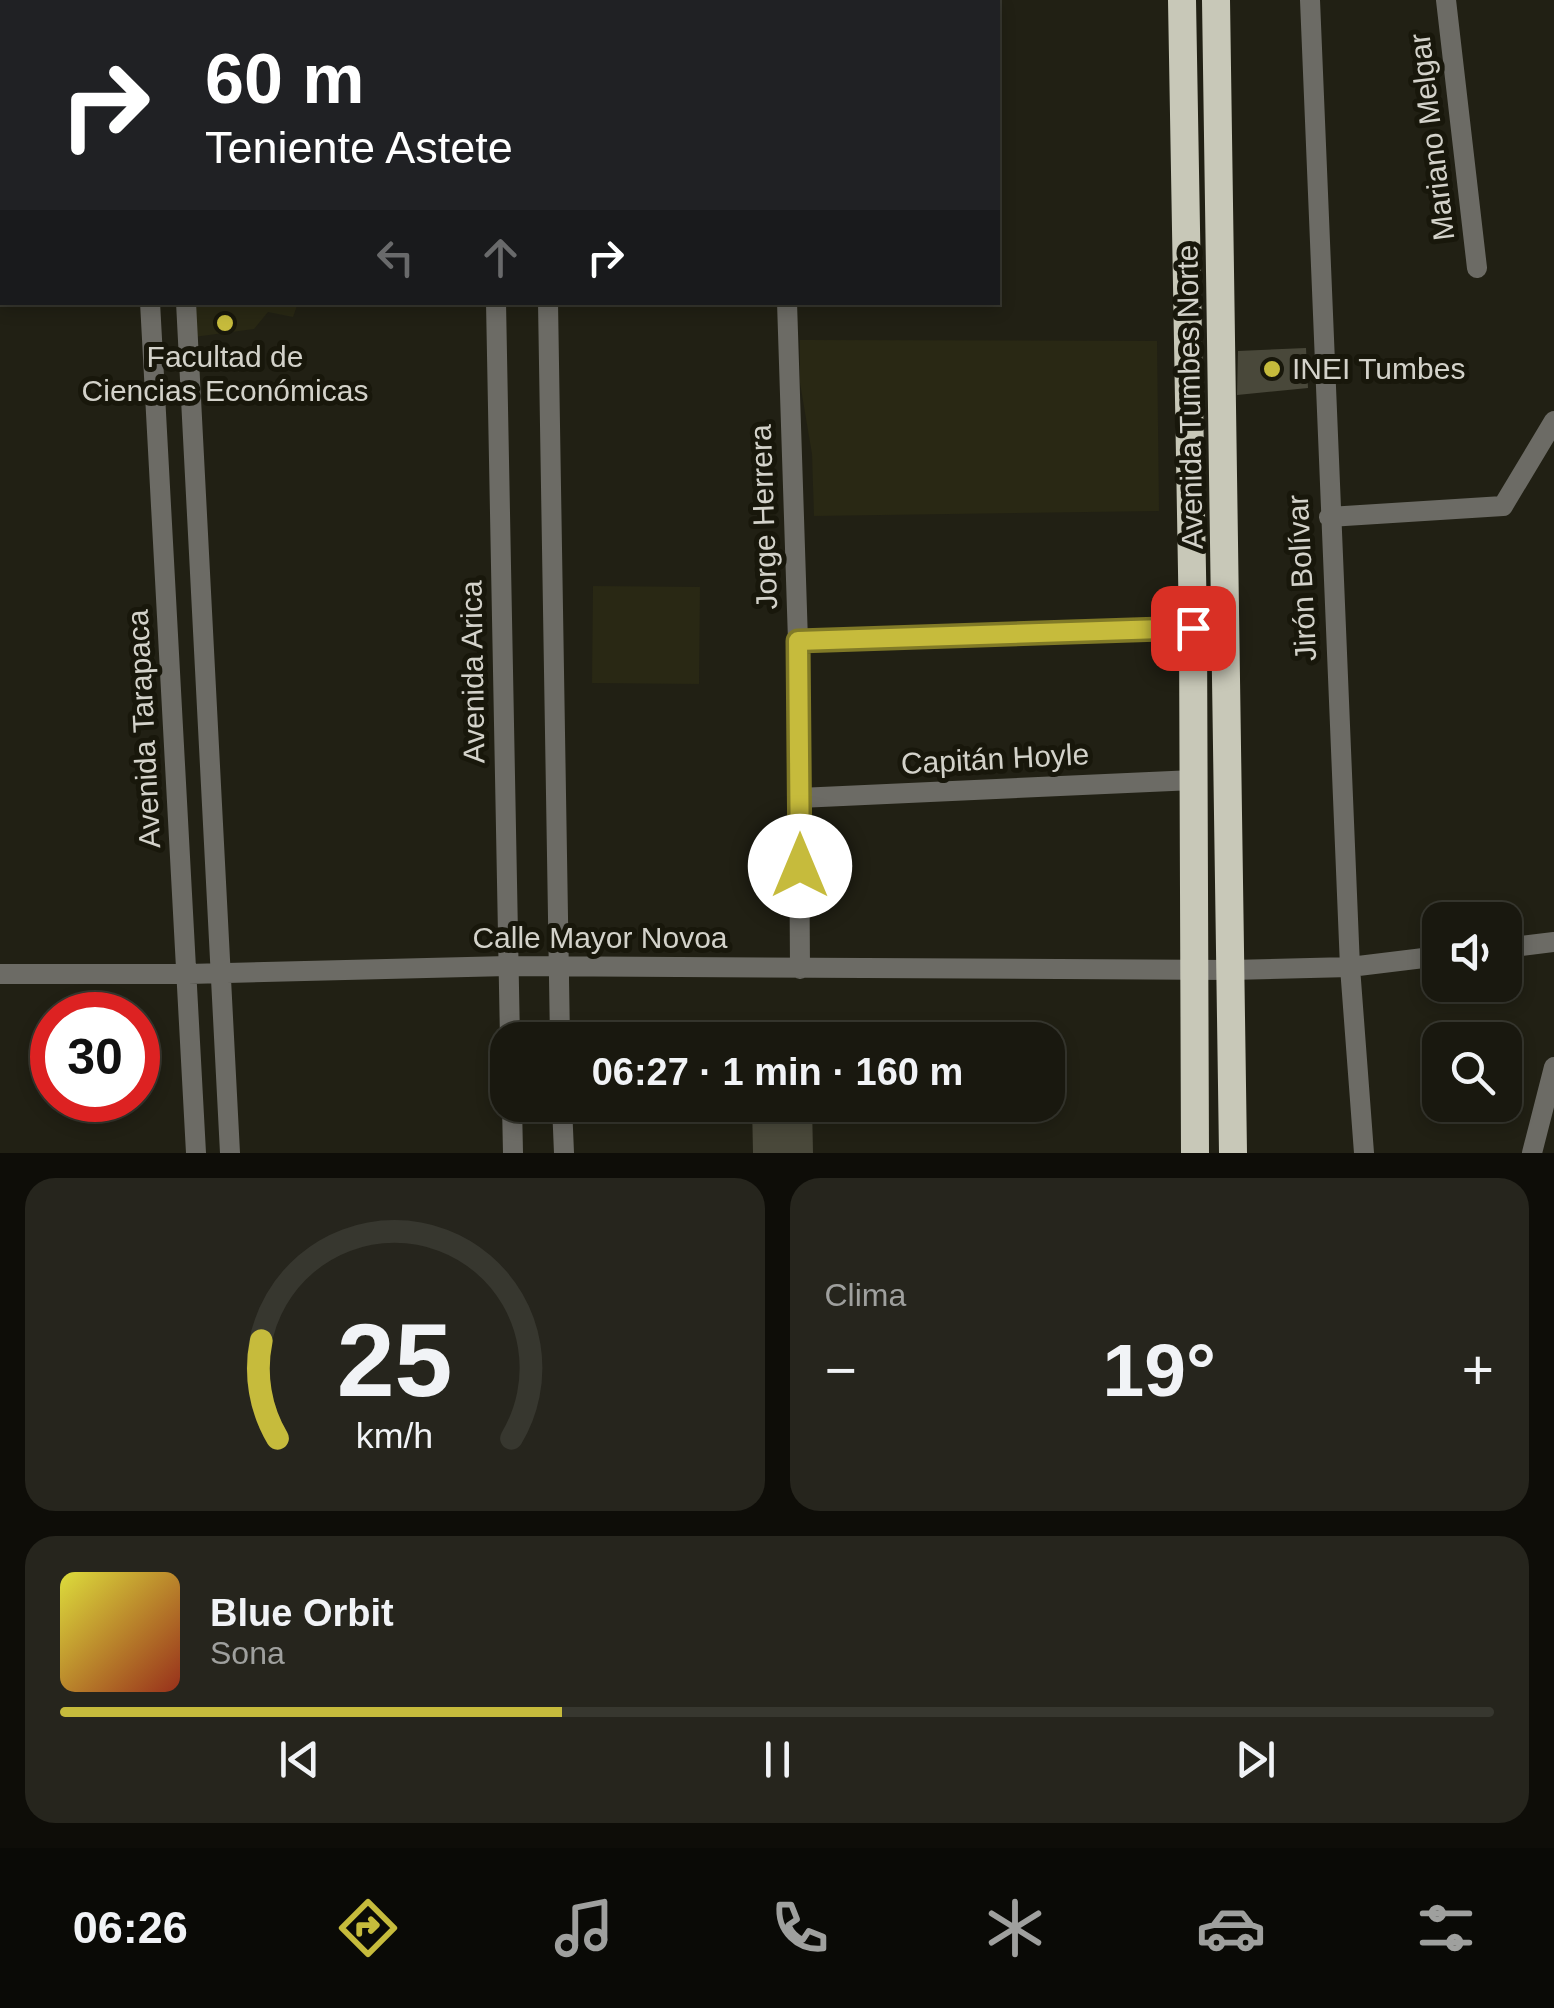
<!DOCTYPE html>
<html lang="es">
<meta charset="utf-8">
<style>
:root{--surface:#19180f;--page:#26251d;--text:#f1f3f6;--muted:#9fa09e;--line:#37372f;--accent:#c6bb3c}
body{margin:0;font-family:Helvetica,sans-serif;background:var(--page);color:var(--text);height:100vh;display:flex;flex-direction:column;font-size:38px;white-space:nowrap}
*{box-sizing:border-box;margin:0}
p{font-size:32px;color:var(--muted)}
.icon{flex:none;width:55px;height:55px;fill:none;stroke:currentColor;stroke-width:2;stroke-linecap:round;stroke-linejoin:round}
.map{position:relative;height:1153px;overflow:hidden}
.drawer{display:flex;flex-direction:column;gap:25px;padding:25px;background:#0e0d08;flex:1}
.drawer>*{flex:none}
.guide{position:absolute;left:0px;top:0px;width:1000px;height:305px;box-shadow:0 5px 15px #0003,0 0 0 2px var(--line);background:#202124;color:#fff;overflow:hidden}
.buttons{position:absolute;left:1422px;top:902px;display:grid;gap:20px}
.buttons a{display:grid;place-items:center;width:100px;height:100px;border-radius:20px;background:var(--surface);box-shadow:0 5px 15px #0003,0 0 0 2px var(--line);font-size:50px}
.speed{position:absolute;left:30px;top:992px;display:flex;gap:20px;font-size:50px;font-weight:700;text-align:center}
.speed>*{display:grid;place-content:center;width:130px;height:130px;border-radius:50%;background:var(--surface);box-shadow:0 5px 15px #0003,0 0 0 2px var(--line);line-height:1}
.speed .limit{border:15px solid #d22;background:#fff;color:#111}
.pin{position:absolute;display:grid;place-items:center;width:85px;height:85px;color:#fff;margin:-42px;border-radius:20px;box-shadow:0 5px 15px #0006}
.me{position:absolute;width:110px;margin:-55px;rotate:0deg;stroke-linejoin:round;filter:drop-shadow(0 0 8px #0008)}
.turn{display:flex;align-items:center;gap:35px;height:210px;padding:0 40px;font-size:45px}
.turn .icon{width:130px;height:130px;stroke-width:2.5}
.turn b{display:block;font-size:70px;line-height:85px}
.lanes{display:flex;align-items:center;height:95px;padding:0 40px;background:#0003;justify-content:center;gap:50px;direction:ltr}
.lanes .off{opacity:.35}
.big{font-size:75px;font-weight:600;line-height:1.1}
.drawer .card{flex:1;display:flex;flex-direction:column;justify-content:center;gap:15px;min-width:0;padding:0 35px;border-radius:30px;background:var(--page)}
.drawer .dial{align-items:center;gap:0}
.dial svg{height:260px;overflow:visible;fill:none;stroke:var(--line);stroke-width:7;stroke-linecap:round;text-anchor:middle}
.dial text{fill:var(--text);stroke:none}
.song{display:flex;align-items:center;gap:30px}
.cover{width:120px;height:120px;border-radius:15px;background:linear-gradient(135deg,hsl(60 70% 55%),hsl(10 70% 35%))}
.played{height:10px;border-radius:5px;background:linear-gradient(90deg,var(--accent) 35%,var(--line) 35%)}
.keys{display:flex;justify-content:space-around;direction:ltr}
.heat{display:flex;justify-content:space-between;align-items:center;font-size:55px;direction:ltr}
.drawer .tiles{flex:1;display:grid;gap:25px;grid-template-columns:1fr 1fr}
.card:last-child{grid-column:span 2}
.trip{position:absolute;left:490px;top:1022px;width:575px;height:100px;border-radius:30px;background:var(--surface);box-shadow:0 5px 15px #0003,0 0 0 2px var(--line);font-weight:600;line-height:100px;text-align:center}
.tab-bar{display:flex;height:160px;justify-content:space-around;align-items:center;background:#0a0a06;color:var(--muted)}
.tab-bar .icon{width:70px;height:70px}
.tab-bar .selected{color:var(--accent)}
.tab-bar b{font-size:45px;color:var(--text)}
.map>svg:first-child{display:block}
.built{fill:#292814}
.building{fill:#49483a}
.lines{fill:none;stroke-linecap:round;stroke-linejoin:round}
.minor{stroke:#6c6b65;stroke-width:20}
.trunk{stroke:#c8c8b8;stroke-width:28}
.route-casing{stroke:#817a27;stroke-width:25}
.route{stroke:#c6bb3c;stroke-width:18}
.poi-dot{fill:#c6bb3c;stroke:#18170b;stroke-width:4}
.labels{text-anchor:middle;stroke-width:10;stroke-linejoin:round;paint-order:stroke}
.street-label{font-size:30px;fill:#d3d2ca;stroke:#18170b}
.poi-label{font-size:30px;fill:#d3d2ca;stroke:#18170b}
</style>
<div class="map">
<svg width="1554" height="1153" viewBox="0 0 1554 1153">
<rect width="100%" height="100%" fill="#212014"/>
<path class="built" d="M189,303H298L293,317L268,312L254,329L194,337Z
M800,340L1157,341L1159,511L814,516L812,454L800,383Z
M593,586L700,587L699,684L592,683Z"/>
<path class="building" d="M1306,348L1308,388L1237,395L1238,351Z
M752,1105H812L813,1153H753Z"/>
<g class="lines">
<path class="minor" d="M133,0V2
M170,0V2
M490,0V2
M544,0V2
M780,0V2
M1310,0L1350,967L1364,1153
M1446,0L1477,268
M150,302L196,1153
M186,302L230,1153
M496,302L510,1040
M548,302L560,1040
M787,302L798,641L800,969
M1329,517L1503,506L1554,421
M798,641L1193,628
M799,798L1194,780
M1505,948L1554,942
M0,974H188L508,966L1231,970L1350,967L1440,956
M512,1105L513,1153
M562,1105L564,1153
M1532,1153L1554,1067"/>
<path class="trunk" d="M1182,0L1193,628L1195,1153
M1216,0L1233,1153"/>
</g>
<g class="lines">
<g class="route-casing">
<path id="route" d="M800,866L798,641L1193,628"/>
</g>
<use href="#route" class="route"/>
</g>
<g class="poi-dot">
<circle cx="225" cy="323" r="10"/>
<circle cx="1272" cy="369" r="10"/>
</g>
<g class="labels">
<g class="street-label">
<text transform="translate(1432 137) rotate(-97)" y="10">Mariano Melgar</text>
<text transform="translate(1190 397) rotate(-91)" y="10">Avenida Tumbes Norte</text>
<text transform="translate(764 517) rotate(-92)" y="10">Jorge Herrera</text>
<text transform="translate(1302 578) rotate(-93)" y="10">Jirón Bolívar</text>
<text transform="translate(473 672) rotate(-91)" y="10">Avenida Arica</text>
<text transform="translate(144 729) rotate(-93)" y="10">Avenida Tarapaca</text>
<text transform="translate(995 759) rotate(-3)" y="10">Capitán Hoyle</text>
<text x="600" y="948">Calle Mayor Novoa</text>
</g>
<g class="poi-label">
<text x="225" y="367">Facultad de<tspan x="225" dy="34">Ciencias Económicas</tspan></text>
<text x="1292" y="379" text-anchor="start">INEI Tumbes</text>
</g>
</g>
</svg>
<div class="buttons">
<a><svg class="icon" aria-label="sound" viewBox="0 0 24 24"><path d="M4 9h4l5-4v14l-5-4H4zM17 9q2 3 0 6"/></svg></a>
<a><svg class="icon" aria-label="search" viewBox="0 0 24 24"><circle cx="10" cy="10" r="6"/><path d="M15 15l6 6"/></svg></a>
</div>
<div class="speed"><div class="limit">30</div></div>
<div class="pin" style="left:1193px;top:628px;background:#d93025"><svg class="icon" aria-label="arrive" viewBox="0 0 24 24"><path d="M6 21V4h12l-3 4 3 4H6"/></svg></div>
<svg class="me" style="left:800px;top:866px" viewBox="-20 -20 40 40"><circle r="19" fill="#fff"/><path d="M0-13L10 11 0 6-10 11z" fill="#c6bb3c"/></svg>
<div class="trip">06:27 · 1 min · 160 m</div>
<div class="guide">
<div class="turn"><svg class="icon" aria-label="right" viewBox="0 0 24 24"><path d="M7 20v-9h11M14 6l5 5-5 5"/></svg><div><b>60 m</b>Teniente Astete</div></div>
<div class="lanes"><svg class="icon off" aria-label="left" viewBox="0 0 24 24"><path d="M17 20v-9H6M10 6l-5 5 5 5"/></svg><svg class="icon off" aria-label="ahead" viewBox="0 0 24 24"><path d="M12 20V5M6 11l6-6 6 6"/></svg><svg class="icon" aria-label="right" viewBox="0 0 24 24"><path d="M7 20v-9h11M14 6l5 5-5 5"/></svg></div>
</div>
</div>
<section class="drawer">
<div class="tiles">
<div class="card dial"><svg viewBox="0 0 100 80">
<path d="M14 69A42 42 0 1 1 86 69"/>
<path d="M14 69A42 42 0 0 1 9 39" stroke="#c6bb3c"/>
<text x="50" y="56" font-size="32" font-weight="700">25</text>
<text x="50" y="72" font-size="11">km/h</text>
</svg></div>
<div class="card"><p>Clima</p>
<div class="heat"><a>−</a><b class="big">19°</b><a>+</a></div>
</div>
<div class="card">
<div class="song"><i class="cover"></i><div><b>Blue Orbit</b><p>Sona</p></div></div>
<div class="played"></div>
<div class="keys"><svg class="icon" aria-label="previous" viewBox="0 0 24 24"><path d="M18 5L8 12l10 7zM5 5v14"/></svg><svg class="icon" aria-label="pause" viewBox="0 0 24 24"><path d="M8 5v14M16 5v14"/></svg><svg class="icon" aria-label="next" viewBox="0 0 24 24"><path d="M6 5l10 7-10 7zM19 5v14"/></svg></div>
</div>
</div>
</section>
<nav class="tab-bar">
<b>06:26</b>
<svg class="icon selected" aria-label="directions" viewBox="0 0 24 24"><path d="M12 3l9 9-9 9-9-9zM9 14v-3h6M13 9l2 2-2 2"/></svg>
<svg class="icon" aria-label="music" viewBox="0 0 24 24"><path d="M9 18V5l10-2v13"/><circle cx="6" cy="18" r="3"/><circle cx="16" cy="16" r="3"/></svg>
<svg class="icon" aria-label="phone" viewBox="0 0 24 24"><path d="M5 4h4l2 5-3 2q2 4 5 5l2-3 5 2v4C11 20 4 13 5 4z"/></svg>
<svg class="icon" aria-label="climate" viewBox="0 0 24 24"><path d="M12 3v18M4 7l16 10M4 17L20 7"/></svg>
<svg class="icon" aria-label="car" viewBox="0 0 24 24"><path d="M5 17H2v-5l4-1 3-4h7l3 4 3 1v5h-3M9 17h6M6 11h13"/><circle cx="7" cy="17" r="2"/><circle cx="17" cy="17" r="2"/></svg>
<svg class="icon" aria-label="filters" viewBox="0 0 24 24"><path d="M4 7h16M4 17h16"/><circle cx="9" cy="7" r="2"/><circle cx="15" cy="17" r="2"/></svg>
</nav>
